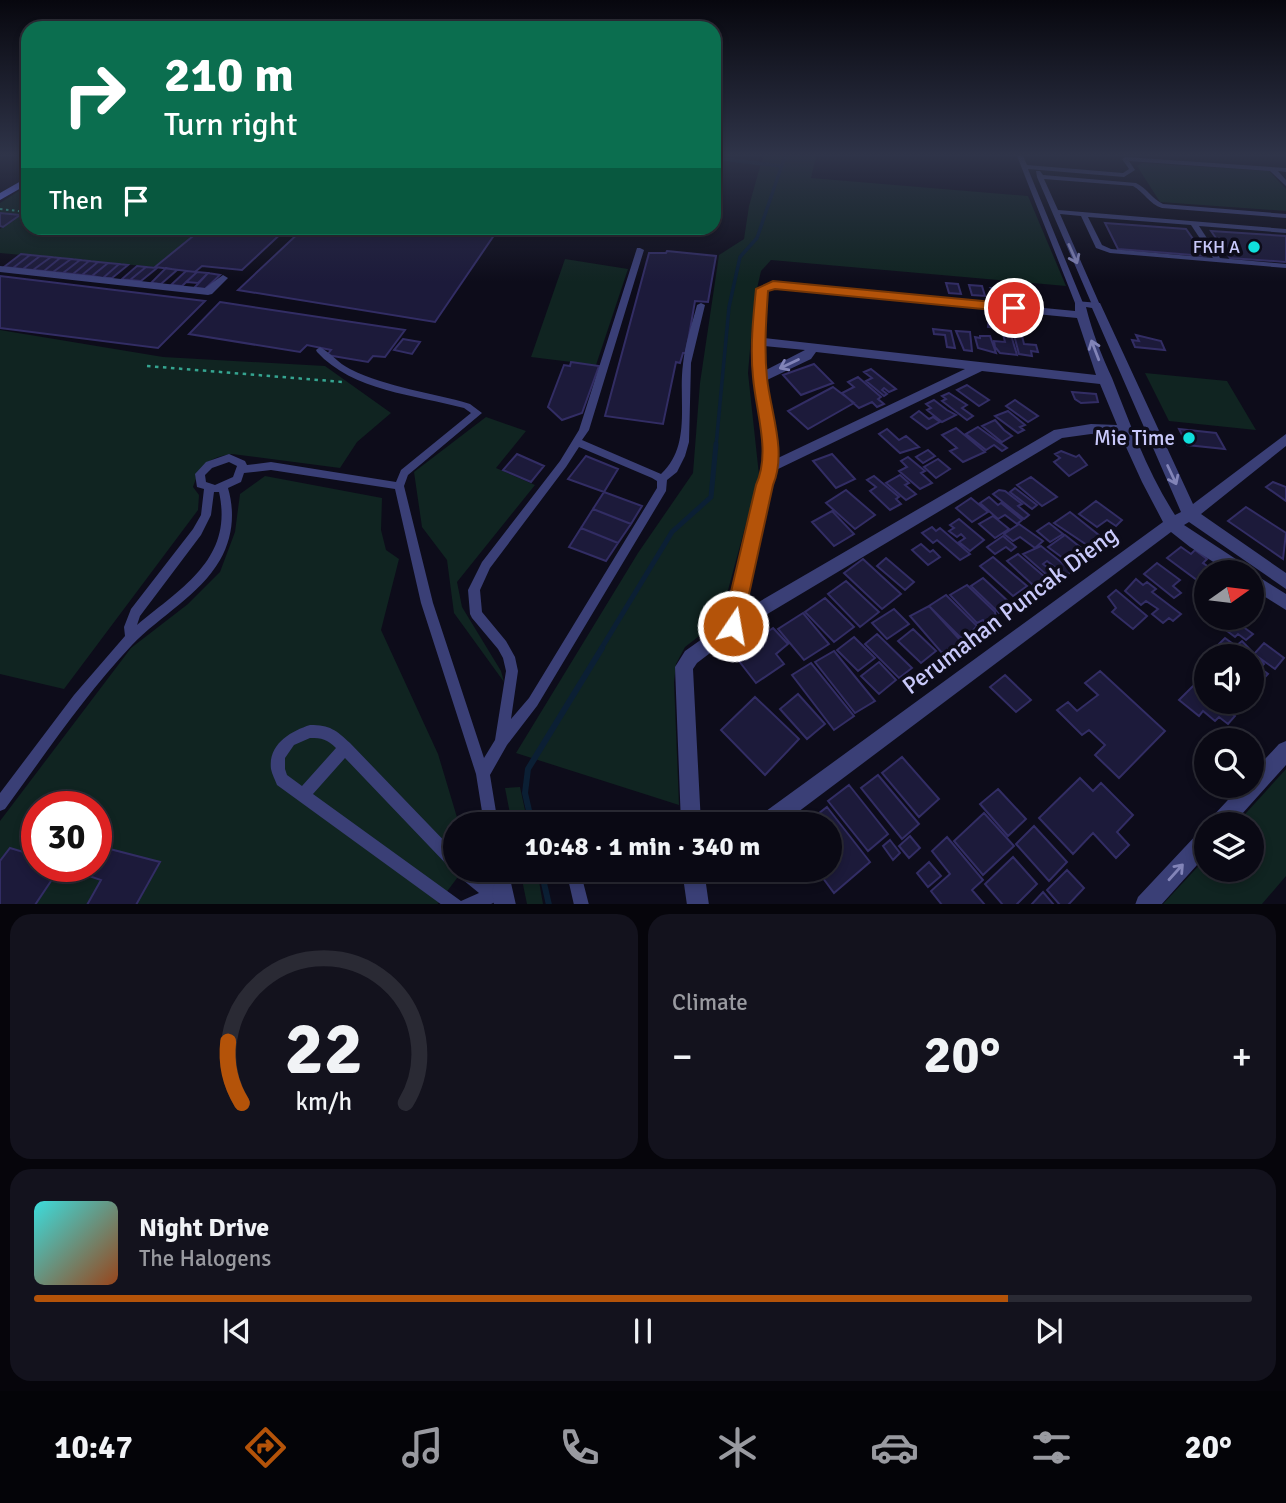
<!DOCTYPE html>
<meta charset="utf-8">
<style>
:root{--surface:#0a0914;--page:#13121d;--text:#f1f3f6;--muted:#999aa0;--line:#2a2a34;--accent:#b45309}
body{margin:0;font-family:Signika,sans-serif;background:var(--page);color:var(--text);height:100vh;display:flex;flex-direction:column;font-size:26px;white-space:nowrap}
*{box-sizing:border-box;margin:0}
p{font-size:23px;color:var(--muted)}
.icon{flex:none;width:38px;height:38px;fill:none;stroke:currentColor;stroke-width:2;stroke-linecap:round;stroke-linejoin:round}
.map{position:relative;height:904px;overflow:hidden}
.sheet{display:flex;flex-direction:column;gap:10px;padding:10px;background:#06050b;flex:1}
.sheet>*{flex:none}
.guide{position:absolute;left:21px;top:21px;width:700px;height:214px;border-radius:21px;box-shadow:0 4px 10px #0003,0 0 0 2px var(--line);background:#0b6e4f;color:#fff;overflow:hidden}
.needle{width:46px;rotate:76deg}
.fabs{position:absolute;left:1194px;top:560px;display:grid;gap:14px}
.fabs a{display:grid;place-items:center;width:70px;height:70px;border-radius:50%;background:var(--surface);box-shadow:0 4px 10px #0003,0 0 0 2px var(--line);font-size:35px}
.speed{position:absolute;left:21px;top:791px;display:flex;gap:14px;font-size:35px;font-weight:700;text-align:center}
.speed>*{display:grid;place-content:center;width:91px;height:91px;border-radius:50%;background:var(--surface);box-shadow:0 4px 10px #0003,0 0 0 2px var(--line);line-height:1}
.speed .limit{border:10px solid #d22;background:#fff;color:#111}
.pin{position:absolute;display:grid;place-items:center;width:60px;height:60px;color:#fff;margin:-30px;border:4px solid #fff;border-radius:50%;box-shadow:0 2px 7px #0007}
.me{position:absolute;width:77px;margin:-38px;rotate:12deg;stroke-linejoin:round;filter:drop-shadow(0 0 5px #0008)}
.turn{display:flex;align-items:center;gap:24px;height:147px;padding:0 28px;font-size:32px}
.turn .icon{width:91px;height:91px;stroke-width:2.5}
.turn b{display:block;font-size:49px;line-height:60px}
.then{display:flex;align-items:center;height:66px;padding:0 28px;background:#0003;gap:14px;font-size:26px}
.big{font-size:52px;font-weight:800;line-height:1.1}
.sheet .tile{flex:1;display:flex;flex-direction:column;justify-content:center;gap:10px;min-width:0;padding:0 24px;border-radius:21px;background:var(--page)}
.sheet .dial{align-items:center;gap:0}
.dial svg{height:182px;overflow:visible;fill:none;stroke:var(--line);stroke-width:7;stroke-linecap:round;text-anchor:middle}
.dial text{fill:var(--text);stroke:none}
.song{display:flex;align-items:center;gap:21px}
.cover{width:84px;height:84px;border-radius:10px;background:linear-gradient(135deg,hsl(180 70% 55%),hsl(20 70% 35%))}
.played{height:7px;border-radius:4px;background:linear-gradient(90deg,var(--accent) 80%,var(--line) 80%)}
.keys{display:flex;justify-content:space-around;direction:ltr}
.heat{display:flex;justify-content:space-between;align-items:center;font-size:38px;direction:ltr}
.sheet .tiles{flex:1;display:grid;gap:10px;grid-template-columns:1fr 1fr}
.tile:last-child{grid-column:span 2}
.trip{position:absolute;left:443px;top:812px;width:399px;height:70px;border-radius:35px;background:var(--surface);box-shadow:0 4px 10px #0003,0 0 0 2px var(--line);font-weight:800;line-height:70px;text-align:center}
.tab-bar{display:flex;height:112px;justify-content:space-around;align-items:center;background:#040408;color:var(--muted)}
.tab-bar .icon{width:49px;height:49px}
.tab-bar .current{color:var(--accent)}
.tab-bar b{font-size:32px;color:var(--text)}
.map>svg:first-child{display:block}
.green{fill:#102421;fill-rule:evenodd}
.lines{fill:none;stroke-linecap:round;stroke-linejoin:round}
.stream-far2{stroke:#0b1f34;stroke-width:3.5}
.stream-far1{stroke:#0b1f34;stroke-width:5}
.stream{stroke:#0b1f34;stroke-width:6}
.building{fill:#1c1a3a;stroke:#322d64;stroke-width:2}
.path-far1{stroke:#35a490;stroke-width:2;stroke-dasharray:2.5 3.5;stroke-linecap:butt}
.path{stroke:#35a490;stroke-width:2.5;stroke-dasharray:3.5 4.5;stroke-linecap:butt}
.lane{fill:#3a3f76;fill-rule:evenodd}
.street{fill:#3a3f76;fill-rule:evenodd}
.secondary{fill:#6874f4;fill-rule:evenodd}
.oneway{stroke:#8284b8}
.route{fill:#b45309;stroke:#753606;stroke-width:2}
.poi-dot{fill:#10e0dd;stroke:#0d0c1a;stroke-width:2.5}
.labels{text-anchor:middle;stroke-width:7;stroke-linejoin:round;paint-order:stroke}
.far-poi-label{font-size:18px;fill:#c9c9fb;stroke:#0d0c1a;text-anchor:end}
.poi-label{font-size:21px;fill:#c9c9fb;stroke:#0d0c1a;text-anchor:end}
.near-street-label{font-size:24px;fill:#c9c9fb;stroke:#0d0c1a}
</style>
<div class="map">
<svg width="1286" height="905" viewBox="0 0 1286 905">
<rect width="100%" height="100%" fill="#0d0c1a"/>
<path class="green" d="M763,156H816L811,178L1028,196L1066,286L771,260L761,271L754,302L748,373L759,475L720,620L685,647L676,664L674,682L679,805L516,753L638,553L693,473L700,383L719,255L744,239L749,206Z
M1143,163L1269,171L1286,189V211L1160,202L1137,166Z
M28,185V228H203L155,267L0,253V229L19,216L0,213V203Z
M565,259L628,269L596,365L531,357Z
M0,330L163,357L325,366L391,413L357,442L340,468L232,454C208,458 201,464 193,487L199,495L198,510L64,689L0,674Z
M1145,373L1227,381L1256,430L1169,421Z
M486,417L526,431L496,468L535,485L457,582L462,607L501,671L504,682L454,613L447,560L422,527L414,472Z
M265,476L382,498L381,530L386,550L399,559L381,630L438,754L459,824H455V870H463L437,905L0,904V821L131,648L188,604L220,572L235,532L240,494ZM37,807H96V866H37Z
M1286,769V876L1262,904H1163L1206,858V870H1251V824H1236Z
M520,787L528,824H512L505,788Z
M520,870H537L543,904H527Z"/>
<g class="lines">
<path class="stream-far2" d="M714,158L782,166
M716,446L729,307L740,257L757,238L785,156"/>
<path class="stream-far1" d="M601,649L672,532L711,497L716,444"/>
<path class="stream" d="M532,824L525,793L528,769L602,648
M541,870L549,905"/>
</g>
<path class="building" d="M0,213L20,215L3,227L0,226Z
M1105,223L1186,229L1205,256L1118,249Z
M203,228H287L242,270L202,266L195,272L155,267Z
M304,228H499L435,322L238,290Z
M1211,231L1286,236V262L1230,258Z
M667,251L716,256L708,302L695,301L686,353H683L680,363L676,362L663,424L605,416L649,253H666Z
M21,254L30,255L13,268L4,267Z
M30,255L40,256L23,269L13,268Z
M40,256L51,257L33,270L23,269Z
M51,257L60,258L44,271L33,270Z
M60,258L71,259L53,272L44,271Z
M71,259L80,260L63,273L53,272Z
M80,260L89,261L73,274L63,273Z
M89,261L98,262L82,275L73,274Z
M98,262L108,263L92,276L82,275Z
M108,263L119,264L103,278L92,276Z
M119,264L128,265L112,278H103Z
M137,266L146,267L130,280L122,279Z
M146,267L157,268L141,281L130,280Z
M166,268L177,270L161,284L151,283Z
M186,271L197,272L182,286L171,285Z
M197,272L208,273L198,283L186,282Z
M208,273L220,275L205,289L194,288Z
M0,276L205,301L158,348L0,328Z
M946,283L958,284L961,294L949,293Z
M969,285L982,286L985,296L972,295Z
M991,288L1011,289L1012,292H1007L1008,300L1001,299Z
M220,302L405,330L385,357L373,356L368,362L327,355L331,350L307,345L300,352L189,334Z
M989,317L1000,320L1003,329L988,327Z
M1010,317L1026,319L1028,328L1012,326Z
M933,329L951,331L955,348L947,347L945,335L934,334Z
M956,331L970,332L972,351L964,350Z
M1003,334L1011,335L1017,355L1000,353L995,347L994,341L1005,342Z
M1014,335L1022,336L1024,344L1036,345L1038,352L1031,351L1032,356L1019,354Z
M1136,335L1161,341L1165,350L1135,347L1132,340L1139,341Z
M980,336H990L996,353L978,348L975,337L980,338Z
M403,339L420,342L412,354L394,350Z
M571,362L599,366L582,413L562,420L548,407L564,365L570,366Z
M814,364L833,383L801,395L783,375Z
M871,369L896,389L889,392L884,388L882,390L887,394L884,396L866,381L872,378L864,372Z
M858,377L881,397L878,399L884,404L877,407L872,402L859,408L842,393L854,387L848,382Z
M967,385L989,400L979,406L957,390Z
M833,387L854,403L808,429L788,411Z
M1072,392L1096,394L1098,402L1081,403L1075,399Z
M949,393L967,405L962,408L973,416L967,420L942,401L946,399L942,396Z
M934,400L947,410L956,415L942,422L927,410L931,408L926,404Z
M1015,400L1038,416L1028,422L1006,406Z
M919,411L929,419L933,417L940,422L927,429L911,417Z
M1008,411L1025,425L1020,427L1024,430L1018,433L995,416Z
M995,420L1004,430L1012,436L1002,442L982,426Z
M978,427L1007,448L1002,451L994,445L986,450L966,434Z
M956,428L985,452L963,462L950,451L957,448L942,435Z
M887,429L899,440L906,436L919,447L900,453L879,434Z
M1179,429L1216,433L1225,449L1187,445Z
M928,450L935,456L923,463L916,457Z
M1061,451L1076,457L1079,455L1087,465L1069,476L1054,462L1060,458L1055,454Z
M517,454L544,466L531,482L503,470Z
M832,454L855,479L836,488L813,461Z
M586,456L618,469L604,492L568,479Z
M908,457L925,471L921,473L932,483L920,489L899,471L907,467L901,461Z
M938,459L950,469L936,478L924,467Z
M900,475L909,483L905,485L916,494L906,500L886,483Z
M874,476L899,497L896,499L901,504L890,510L870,491L876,487L867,480Z
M1031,477L1057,497L1042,506L1017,485Z
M1273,482L1286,487V501L1266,487Z
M1015,488L1037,505L1032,509L1010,492Z
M846,490L875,515L855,529L826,503Z
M999,490L1005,491L1022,504L1018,506L1029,515L1024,519L993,494Z
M604,492L642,506L631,524L593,509Z
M989,497L998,505L1001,503L1022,520L1017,524L1005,515L998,519L980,503Z
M971,498L988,512L972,522L956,508Z
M1096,501L1122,520L1116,526L1107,520L1097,527L1079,514Z
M1246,507L1286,533L1283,559L1228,521Z
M593,509L631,524L618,543L581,528Z
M832,511L854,534L834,546L812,522Z
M1070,512L1100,536L1087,545L1054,523Z
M993,516L1009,529L995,538L979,524Z
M959,519L984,540L970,551L959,542L965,538L961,534L957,537L949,531L954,528L950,525Z
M1049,523L1063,534L1050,542L1037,531Z
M1019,524L1043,541L1035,548L1020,537L1013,541L1004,534Z
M932,527L936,531L940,528L970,554L960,560L937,540L933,543L922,533Z
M581,528L618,543L606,561L569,547Z
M1065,535L1080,547L1072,552L1078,558L1071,564L1048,547Z
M1003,536L1016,547L1011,551L1006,547L995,554L987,547Z
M921,544L930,552L933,550L940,557L928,565L912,550Z
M1041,546L1072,571L1066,576L1047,561L1043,564L1053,572L1048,576L1023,554Z
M1181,547L1191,554L1195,550L1207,559L1203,563L1216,572H1206L1205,586L1167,558Z
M1018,554L1046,578L1034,586L1007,561Z
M993,557L1027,586L1013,596L980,566Z
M886,558L914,582L905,590L877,566Z
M863,559L901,594L882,609L844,573Z
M1157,563L1180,580L1173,586L1181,593L1174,598L1144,574Z
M983,578L1011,604L999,613L971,586Z
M1136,579L1143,585L1147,582L1156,589L1152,592L1181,614L1173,621L1169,618L1163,623L1152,614L1158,609L1146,601L1141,605L1125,591Z
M846,581L879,612L860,627L828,594Z
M967,585L995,612L996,617L986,623L983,620L977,623L950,595Z
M1116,590L1147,616L1133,629L1112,612L1116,608L1108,597Z
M946,595L977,626L965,639L960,637L929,606Z
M825,598L854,627L834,642L805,612Z
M929,606L961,641L942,653L910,616Z
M894,609L909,624L887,639L872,623Z
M803,613L829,644L804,660L778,629Z
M1210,618H1231L1253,634L1246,640L1238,634L1235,637Z
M773,628L788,644L776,654L784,664L756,683L739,661L756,650L750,644Z
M913,629L936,651L921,663L898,641Z
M877,634L912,668L899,678L865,644Z
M854,637L875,658L858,671L837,650Z
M1225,638L1236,646L1242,641L1264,664L1260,668L1268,674L1251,692V656H1225L1216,647Z
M1264,643L1284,658L1275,669L1254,654Z
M834,651L875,701L855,713L815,662Z
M879,662L896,680L879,694L861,676Z
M811,663L854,716L834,730L792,675Z
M1100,671L1165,731L1119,778L1095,755L1105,745L1089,730L1082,735L1057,710L1068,702L1077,711L1098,695L1085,683Z
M1005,675L1031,700L1016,712L990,687Z
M1199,680L1206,686V702H1225L1230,706L1226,710L1235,716L1228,724L1219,717L1215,721L1203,711L1199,716L1179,700Z
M798,694L825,724L807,739L780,709Z
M755,697L799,739L765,775L721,730Z
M902,757L939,799L919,817L882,773Z
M878,775L919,824L902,839L861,788Z
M1080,778L1093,791L1101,783L1133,815L1117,832L1129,845L1116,858L1093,833L1073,854L1039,818Z
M849,785L888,834L868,851L828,801Z
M998,789L1026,819L1008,836L980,804Z
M827,807L870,862L834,893L817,870H830V824H805Z
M984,813L1014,846L983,875L954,841Z
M1034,826L1067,862L1049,881L1016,844Z
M910,836L920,848L909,858L899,846Z
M947,837L983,880L972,890L985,905H942L931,891L950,874L932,851Z
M890,840L900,853L893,860L883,846Z
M10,848L37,856V866H61L35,905H0V861Z
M106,848L160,862L136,905H87L101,880L89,876Z
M1013,857L1037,884L1016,905H1003L985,884Z
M929,862L941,876L928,887L917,873Z
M1067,870L1084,888L1068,905H1060L1047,890Z
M1043,892L1054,905H1031Z"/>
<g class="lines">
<path class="path-far1" d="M0,209L28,212
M178,228L191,229"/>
<path class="path" d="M147,366L343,382"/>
<path class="lane" d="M1017,156H1023L1027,165L1123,173L1129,169L1122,159L1125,157L1286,168V172L1278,171L1286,180V186L1270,171L1129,161L1135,170L1124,177L1028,169L1083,303L1079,305L1075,303Z
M1036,171H1040L1043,175L1136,183C1147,188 1152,199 1163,204L1286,214V218L1162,208C1149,204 1144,192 1133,186L1044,179L1058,210L1286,229V233L1199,226L1220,258L1286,264V268L1110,253L1096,248L1081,216L1060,214L1100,305L1096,307H1093L1037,177ZM1088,217L1191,225L1213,258L1111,249L1102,245Z
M637,248H640L644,250L589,430L582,440L661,474C692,446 678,400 683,364C685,344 692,324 697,305L701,303L705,305L691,363L689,442L685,456L677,472L667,480L666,491L537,706L507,745L490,775L498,824H484L476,774L421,603L395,489L271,470L244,473L241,482L228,488C235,512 233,537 220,560C199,596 161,615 132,645C85,695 46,753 5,809L0,811V793L74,695L125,636L124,627L131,609L193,529L201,515L204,489L197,487L195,474L206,462L229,454L245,461L247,465L271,462L396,482L401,470L471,413L464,408C415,395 353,391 317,352L316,350L320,347C331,353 338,363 350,369C388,388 431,392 470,404L482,413L408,475L404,486L433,603L484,758L495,740L506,671L503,658L498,649L472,618L470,614L468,590L482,562L560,461L579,430ZM579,447L652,478L657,481V488L529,698L511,719L518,671L515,657L506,641L482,612L480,590L490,568L566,467ZM229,462L237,466L233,477L215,485L206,482L205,475L212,468ZM214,492H219C234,559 181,588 137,625L140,616L201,535L211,515Z
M310,725C330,725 336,730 350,743L455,852V870H473L485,879L494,881L492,870H506L510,891L508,896L489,905H442L277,785C275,780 272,774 271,769C268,744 291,731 310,725ZM310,738C322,738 327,739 336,748L302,786L287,775L285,769V758L294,745ZM345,758L450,868L455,870L457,875L479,893L461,901L313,794Z
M566,870H580L589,905H574Z"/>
<path class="street" d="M0,266L205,288L223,275L228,278L212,294L208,295L0,272Z
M773,282L1075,311V301L1100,303L1193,504L1286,434V446L1201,514L1286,573V589L1189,522L1184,525L1248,567L1250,572H1229L1190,547L1171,532L782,824H755L758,817L1163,522L1142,482L1121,436L1091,434L1062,438L739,631L697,663L693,669L701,824H681L675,667L685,651L726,622L764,459L752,355L756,289ZM774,288L1077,318L1096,375L764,338L767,291ZM1086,307L1092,308L1181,512L1175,515C1147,472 1130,423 1112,378C1102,356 1092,332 1086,307ZM764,346L805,350L766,370ZM816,352L965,369L778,458L776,432L767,380L811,359ZM982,371L1100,384L1117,425L1091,424L1054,430L745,610L776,470Z
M1250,572H1251L1286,594V610L1251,588Z
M1286,741V765L1233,824H1209L1212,817L1241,786H1251V774L1279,744Z
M1206,829V855L1161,905H1135L1138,897L1199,832Z
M682,870H704L709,905H687Z
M503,880L511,883L516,905H494L492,891L495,883Z"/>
<path class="secondary" d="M28,177V184L0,200V193Z"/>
</g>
<defs><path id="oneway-shaft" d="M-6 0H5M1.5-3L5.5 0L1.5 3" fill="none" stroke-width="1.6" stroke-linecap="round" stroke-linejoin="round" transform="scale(1.75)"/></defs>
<g class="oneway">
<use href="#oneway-shaft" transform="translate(1073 254) rotate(66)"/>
<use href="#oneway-shaft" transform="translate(1095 350) rotate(-111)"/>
<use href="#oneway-shaft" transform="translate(789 364) rotate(155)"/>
<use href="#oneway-shaft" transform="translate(1172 475) rotate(65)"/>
<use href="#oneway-shaft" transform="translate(1176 872) rotate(-48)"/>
</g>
<linearGradient id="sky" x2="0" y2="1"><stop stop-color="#07070e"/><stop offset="0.55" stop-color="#2f3449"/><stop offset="1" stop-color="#2f3449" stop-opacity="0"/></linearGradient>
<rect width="1286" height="282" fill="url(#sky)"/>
<path class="route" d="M773,281L1014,304L1020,308L1014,312L775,289L768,291C766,321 764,349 767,378C771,414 787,452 773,485L742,626L740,632L733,635L726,632L723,626L756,485C771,452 756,413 753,377C750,348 753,319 756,289Z"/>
<g class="poi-dot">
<circle cx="1254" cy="247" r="7"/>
<circle cx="1189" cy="438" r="7"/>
</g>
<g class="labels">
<g class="far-poi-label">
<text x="1240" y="253">FKH A</text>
</g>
<g class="poi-label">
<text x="1175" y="445">Mie Time</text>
</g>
<g class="near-street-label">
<text transform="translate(1010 610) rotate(-37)" y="8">Perumahan Puncak Dieng</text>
</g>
</g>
</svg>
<div class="fabs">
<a><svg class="needle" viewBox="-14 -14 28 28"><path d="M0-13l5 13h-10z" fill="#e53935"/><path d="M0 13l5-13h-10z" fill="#999aa0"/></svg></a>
<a><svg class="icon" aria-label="sound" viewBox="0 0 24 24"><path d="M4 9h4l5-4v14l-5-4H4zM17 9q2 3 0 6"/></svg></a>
<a><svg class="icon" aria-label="search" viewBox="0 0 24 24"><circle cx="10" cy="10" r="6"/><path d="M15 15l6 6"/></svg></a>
<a><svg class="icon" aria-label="layers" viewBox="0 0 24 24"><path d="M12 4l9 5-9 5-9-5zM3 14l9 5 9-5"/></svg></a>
</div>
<div class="speed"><div class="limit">30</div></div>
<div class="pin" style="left:1014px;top:308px;background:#d93025"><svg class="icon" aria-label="arrive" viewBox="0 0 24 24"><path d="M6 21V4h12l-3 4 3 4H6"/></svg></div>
<svg class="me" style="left:733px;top:626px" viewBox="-20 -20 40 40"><circle r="17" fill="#b45309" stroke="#fff" stroke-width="3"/><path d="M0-11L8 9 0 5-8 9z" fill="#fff"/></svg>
<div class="trip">10:48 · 1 min · 340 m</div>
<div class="guide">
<div class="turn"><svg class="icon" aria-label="right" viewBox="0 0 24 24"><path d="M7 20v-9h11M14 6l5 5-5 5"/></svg><div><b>210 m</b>Turn right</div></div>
<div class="then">Then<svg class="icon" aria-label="arrive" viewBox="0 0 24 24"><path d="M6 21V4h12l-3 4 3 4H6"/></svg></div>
</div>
</div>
<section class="sheet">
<div class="tiles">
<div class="tile dial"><svg viewBox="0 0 100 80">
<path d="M14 69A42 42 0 1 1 86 69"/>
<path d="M14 69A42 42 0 0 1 8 42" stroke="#b45309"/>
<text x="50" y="56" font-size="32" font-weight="700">22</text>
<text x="50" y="72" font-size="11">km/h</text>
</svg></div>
<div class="tile"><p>Climate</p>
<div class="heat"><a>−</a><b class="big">20°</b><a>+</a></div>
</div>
<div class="tile">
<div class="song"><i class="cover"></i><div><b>Night Drive</b><p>The Halogens</p></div></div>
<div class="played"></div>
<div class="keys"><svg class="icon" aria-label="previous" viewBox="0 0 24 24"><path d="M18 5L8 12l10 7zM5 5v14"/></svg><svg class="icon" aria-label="pause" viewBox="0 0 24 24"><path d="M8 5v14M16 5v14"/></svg><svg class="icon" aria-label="next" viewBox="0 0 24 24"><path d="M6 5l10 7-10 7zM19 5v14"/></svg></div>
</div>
</div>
</section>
<nav class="tab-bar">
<b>10:47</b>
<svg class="icon current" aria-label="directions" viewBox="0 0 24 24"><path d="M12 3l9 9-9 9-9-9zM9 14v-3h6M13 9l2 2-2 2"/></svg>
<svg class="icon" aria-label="music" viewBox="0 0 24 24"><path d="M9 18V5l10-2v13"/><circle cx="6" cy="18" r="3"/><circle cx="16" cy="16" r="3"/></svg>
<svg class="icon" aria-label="phone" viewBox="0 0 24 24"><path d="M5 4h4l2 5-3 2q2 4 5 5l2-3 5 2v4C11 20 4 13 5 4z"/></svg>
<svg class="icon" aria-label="climate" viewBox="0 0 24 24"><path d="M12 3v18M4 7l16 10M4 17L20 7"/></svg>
<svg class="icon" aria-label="car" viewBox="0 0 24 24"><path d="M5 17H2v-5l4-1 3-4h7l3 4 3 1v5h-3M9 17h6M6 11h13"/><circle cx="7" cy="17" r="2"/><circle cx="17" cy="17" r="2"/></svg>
<svg class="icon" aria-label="filters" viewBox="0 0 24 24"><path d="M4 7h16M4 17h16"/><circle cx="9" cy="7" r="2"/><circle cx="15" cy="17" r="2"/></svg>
<b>20°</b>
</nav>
